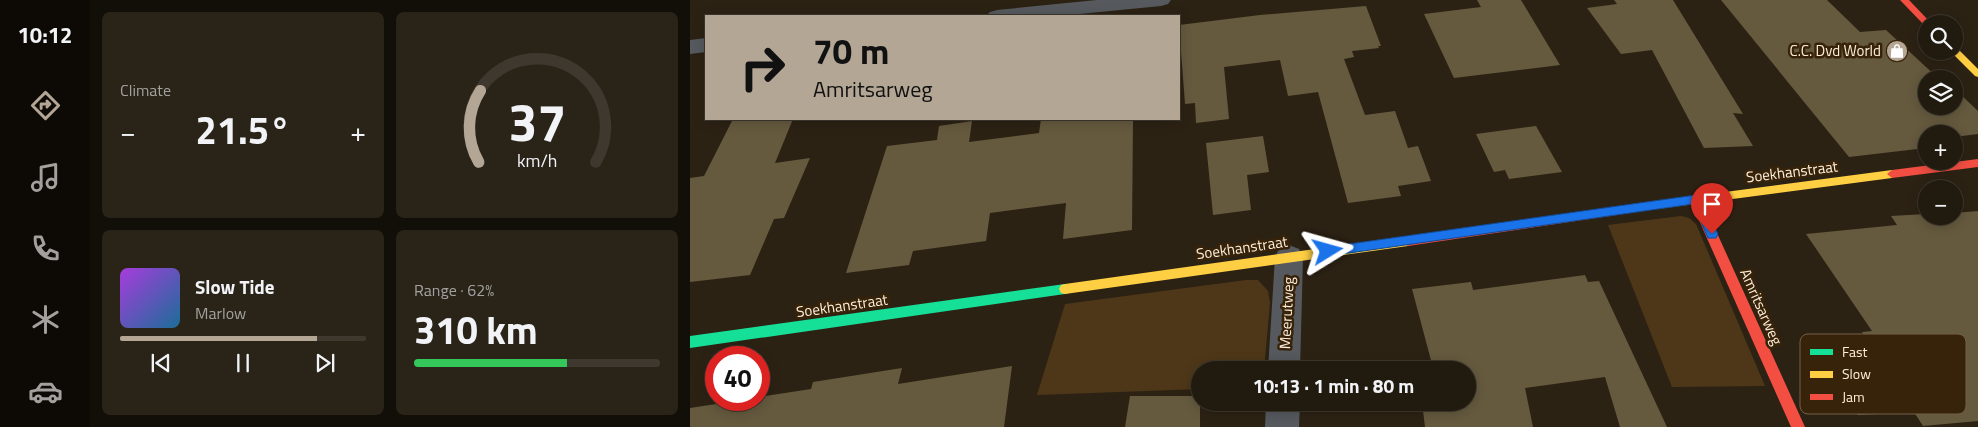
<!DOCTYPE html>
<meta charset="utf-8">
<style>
:root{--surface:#211a0f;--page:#292318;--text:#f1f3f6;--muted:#a2a19e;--line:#3e382f;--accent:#b4a694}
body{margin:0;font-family:"Titillium Web",sans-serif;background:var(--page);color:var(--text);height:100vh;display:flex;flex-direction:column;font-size:19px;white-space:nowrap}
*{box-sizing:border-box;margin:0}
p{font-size:16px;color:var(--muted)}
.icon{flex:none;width:28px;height:28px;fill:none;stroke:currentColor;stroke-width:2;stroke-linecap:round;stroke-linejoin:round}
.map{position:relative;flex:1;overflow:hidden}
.details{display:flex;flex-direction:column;gap:12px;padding:12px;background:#120e08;width:600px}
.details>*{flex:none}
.hud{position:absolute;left:15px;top:15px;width:475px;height:105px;border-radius:0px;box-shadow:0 2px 12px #0003,0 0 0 1px var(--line);background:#b4a694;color:#111;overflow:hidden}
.buttons{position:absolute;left:1228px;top:15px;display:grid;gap:10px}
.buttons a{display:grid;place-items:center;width:45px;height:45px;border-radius:50%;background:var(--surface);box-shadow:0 2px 12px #0003,0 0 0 1px var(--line);font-size:25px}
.speed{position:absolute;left:15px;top:346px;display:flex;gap:10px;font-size:25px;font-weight:700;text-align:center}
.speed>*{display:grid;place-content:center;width:65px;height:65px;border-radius:50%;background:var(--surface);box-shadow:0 2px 12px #0003,0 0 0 1px var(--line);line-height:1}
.speed .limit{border:8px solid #d22;background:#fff;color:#111}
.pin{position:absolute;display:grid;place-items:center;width:42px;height:42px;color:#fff;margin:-51px -21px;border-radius:50% 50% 50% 0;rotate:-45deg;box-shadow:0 0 5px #0007}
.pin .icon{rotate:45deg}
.me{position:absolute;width:55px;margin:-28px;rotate:82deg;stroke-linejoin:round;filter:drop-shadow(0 0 4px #0008)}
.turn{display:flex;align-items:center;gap:18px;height:105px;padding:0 25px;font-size:22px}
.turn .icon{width:65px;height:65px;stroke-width:2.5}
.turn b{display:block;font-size:35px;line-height:42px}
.big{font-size:38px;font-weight:700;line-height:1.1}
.details .tile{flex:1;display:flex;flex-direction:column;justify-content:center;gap:8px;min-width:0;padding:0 18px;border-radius:8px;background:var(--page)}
.details .dial{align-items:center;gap:0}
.dial svg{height:130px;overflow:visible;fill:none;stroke:var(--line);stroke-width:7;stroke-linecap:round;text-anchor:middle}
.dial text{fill:var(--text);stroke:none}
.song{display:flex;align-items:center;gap:15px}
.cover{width:60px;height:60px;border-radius:8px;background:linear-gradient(135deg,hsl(280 70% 55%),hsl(200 70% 35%))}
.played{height:5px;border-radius:2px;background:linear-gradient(90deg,var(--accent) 80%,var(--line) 80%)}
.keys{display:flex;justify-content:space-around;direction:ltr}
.heat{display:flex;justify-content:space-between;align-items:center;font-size:28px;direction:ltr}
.charge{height:8px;border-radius:4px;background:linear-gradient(90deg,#34c759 62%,var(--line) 0)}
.details .tiles{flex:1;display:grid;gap:12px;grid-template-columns:repeat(2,1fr)}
.trip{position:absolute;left:501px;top:361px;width:285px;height:50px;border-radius:25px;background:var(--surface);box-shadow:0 2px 12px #0003,0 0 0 1px var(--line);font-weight:700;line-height:50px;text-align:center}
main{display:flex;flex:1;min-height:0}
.tabs{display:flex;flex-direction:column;width:90px;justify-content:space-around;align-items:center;background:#0d0a06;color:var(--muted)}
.tabs .icon{width:35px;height:35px}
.tabs .selected{color:var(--accent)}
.tabs b{font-size:22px;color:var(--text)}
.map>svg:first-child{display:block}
.green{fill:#4e3719}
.building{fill:#655a3e}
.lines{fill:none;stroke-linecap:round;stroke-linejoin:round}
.street{fill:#565a5e;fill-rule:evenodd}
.fast{fill:#16e098;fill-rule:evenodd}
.slow{fill:#ffcf43;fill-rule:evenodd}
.jam{fill:#f24e42;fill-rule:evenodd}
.route{fill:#1a73e8;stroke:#114b97}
.labels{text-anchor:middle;stroke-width:5;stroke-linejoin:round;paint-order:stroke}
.poi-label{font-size:15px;fill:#feedd9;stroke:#372309;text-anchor:end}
.street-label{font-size:15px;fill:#feedd9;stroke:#372309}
.key{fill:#372309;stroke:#736047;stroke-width:1}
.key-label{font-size:14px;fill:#feedd9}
</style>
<main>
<nav class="tabs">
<b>10:12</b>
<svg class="icon selected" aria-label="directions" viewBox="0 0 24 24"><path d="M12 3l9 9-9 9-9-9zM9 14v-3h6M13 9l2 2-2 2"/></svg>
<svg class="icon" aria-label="music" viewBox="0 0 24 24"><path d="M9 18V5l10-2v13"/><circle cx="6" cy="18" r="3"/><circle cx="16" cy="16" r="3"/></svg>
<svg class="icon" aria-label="phone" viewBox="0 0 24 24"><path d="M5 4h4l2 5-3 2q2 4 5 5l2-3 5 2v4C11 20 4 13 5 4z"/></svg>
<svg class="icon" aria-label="climate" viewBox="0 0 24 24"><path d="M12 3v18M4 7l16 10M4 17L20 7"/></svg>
<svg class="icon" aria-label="car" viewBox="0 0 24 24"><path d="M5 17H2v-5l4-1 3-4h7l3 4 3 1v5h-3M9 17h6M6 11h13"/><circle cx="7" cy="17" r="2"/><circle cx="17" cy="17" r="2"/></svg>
</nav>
<section class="details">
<div class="tiles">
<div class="tile"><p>Climate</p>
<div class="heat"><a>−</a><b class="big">21.5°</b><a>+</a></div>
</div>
<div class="tile dial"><svg viewBox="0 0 100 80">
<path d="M14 69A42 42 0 1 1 86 69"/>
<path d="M14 69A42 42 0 0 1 15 25" stroke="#b4a694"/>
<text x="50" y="56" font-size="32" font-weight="700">37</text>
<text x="50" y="72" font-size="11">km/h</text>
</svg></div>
<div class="tile">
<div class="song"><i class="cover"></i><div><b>Slow Tide</b><p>Marlow</p></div></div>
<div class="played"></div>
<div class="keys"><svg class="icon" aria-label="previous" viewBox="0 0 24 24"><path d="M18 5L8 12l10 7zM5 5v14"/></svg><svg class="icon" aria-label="pause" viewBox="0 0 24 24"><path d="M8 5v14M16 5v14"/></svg><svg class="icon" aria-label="next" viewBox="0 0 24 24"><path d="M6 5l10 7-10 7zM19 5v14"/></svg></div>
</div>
<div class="tile"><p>Range · 62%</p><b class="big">310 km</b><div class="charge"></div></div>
</div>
</section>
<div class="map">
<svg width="1288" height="427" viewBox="0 0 1288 427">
<rect width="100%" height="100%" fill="#2c2214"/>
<path class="green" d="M991,216L999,218L1006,224L1075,386L982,387L918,225Z
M556,280H568L578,291L580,303L574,370H510V389L347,395L375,304Z"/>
<path class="building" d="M787,0H831L870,65L764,78L734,14L791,7Z
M924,0H983L1053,114L1043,113L1063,146L1014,148L962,50L931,54L897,8L927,4Z
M1031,0H1137L1170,32L1196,30L1249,79H1236V106H1264V91H1267L1288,111V134L1264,137V134H1236V148L1159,157Z
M676,6L691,46H688L689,48L662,51L664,57L654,59L675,115L705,111L718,148L728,146L741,181L708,186L711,196L658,203L628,92L598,96L590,60L534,67L539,119L506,123L505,103L495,104L489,25L570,15Z
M43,119H103L85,163L120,158L94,218L84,219L60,275L0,282V178L14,176Z
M351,119H443L442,230L373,239L376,203L300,213L296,241L223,251L219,265L156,273L197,146L247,140L249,126L282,121L279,142L349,133Z
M846,126L872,172L819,179L815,170L804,172L786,134Z
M573,136L579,172L557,175L561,210L523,215L516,143Z
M1288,211V421L1233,426L1224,412L1168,415L1150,385L1203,380L1172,332L1182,331L1116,234L1207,225L1201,216L1236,214V216H1264V213Z
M895,275L898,282L909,281L977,427H930L915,377L835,388L843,427H735L732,402H778V370H729L728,366L742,364L722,289L781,282L783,290Z
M322,366L314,427H0V408L52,400H69V397L121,389L123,382L212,368L208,384Z
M440,396H510V427H435Z"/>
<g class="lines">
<path class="street" d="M407,0H481L478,4L471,6L369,16H296L300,12L307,10Z
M16,38V52L0,54V40Z
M599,245L609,249L613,257L610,370H578L585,257L589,249Z
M576,402H610L609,427H575Z"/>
<path class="fast" d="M375,284L379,285L381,289L379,293L375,294L0,348V336Z"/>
<path class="slow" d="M1264,47L1267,48L1288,69V77L1285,76L1261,52L1264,51Z
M1202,170L1207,174L1202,178L967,209L963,208L961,205L963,202L967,201Z
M718,236L722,238L724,241L722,244L718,246L375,294L371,293L369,289L371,285L375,284Z"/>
<path class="jam" d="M1210,0H1219L1242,24H1236L1235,26Z
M1288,159V167L1202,178L1197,174L1202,170Z
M1006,196L1012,200L1115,427H1101L1000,200Z
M967,201L971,202L973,205L971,208L967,209L718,246L714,244L712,241L714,238L718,236Z"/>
</g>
<path class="route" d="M1006,195L1010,197L1028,234L1026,238H1018L1003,204L638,256L634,255L632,251L634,248L638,247Z"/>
<defs>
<g id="shop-disc" transform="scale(1.125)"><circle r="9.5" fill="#b4a694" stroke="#372309"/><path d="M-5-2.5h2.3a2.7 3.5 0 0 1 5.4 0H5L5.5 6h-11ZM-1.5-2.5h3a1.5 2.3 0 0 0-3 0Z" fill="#fff"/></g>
</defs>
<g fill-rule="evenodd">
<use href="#shop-disc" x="1207" y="51"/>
</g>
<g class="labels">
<g class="poi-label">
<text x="1191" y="56">C.C. Dvd World</text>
</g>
<g class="street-label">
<text transform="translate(1102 172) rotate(-7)" y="5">Soekhanstraat</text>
<text transform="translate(552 248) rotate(-8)" y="5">Soekhanstraat</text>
<text transform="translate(152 306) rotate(-8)" y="5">Soekhanstraat</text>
<text transform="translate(1071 307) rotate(66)" y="5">Amritsarweg</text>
<text transform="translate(597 313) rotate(-87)" y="5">Meerutweg</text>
</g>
</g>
<rect x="1110" y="334" width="166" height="80" rx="8" class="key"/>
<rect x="1120" y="349" width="23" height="6" fill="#16e098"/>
<rect x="1120" y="371" width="23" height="7" fill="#ffcf43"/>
<rect x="1120" y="394" width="23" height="6" fill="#f24e42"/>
<g class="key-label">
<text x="1152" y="357">Fast</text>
<text x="1152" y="379">Slow</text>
<text x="1152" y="402">Jam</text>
</g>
</svg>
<div class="buttons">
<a><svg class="icon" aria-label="search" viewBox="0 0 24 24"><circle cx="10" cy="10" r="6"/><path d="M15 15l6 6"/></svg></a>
<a><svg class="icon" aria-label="layers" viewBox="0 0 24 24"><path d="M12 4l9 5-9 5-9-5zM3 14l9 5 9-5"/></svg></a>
<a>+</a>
<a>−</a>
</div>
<div class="speed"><div class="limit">40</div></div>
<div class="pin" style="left:1022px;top:234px;background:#d93025"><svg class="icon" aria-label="arrive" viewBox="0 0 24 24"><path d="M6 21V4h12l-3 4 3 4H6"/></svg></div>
<svg class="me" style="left:638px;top:251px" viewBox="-20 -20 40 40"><path d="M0-17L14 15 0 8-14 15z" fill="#1a73e8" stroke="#fff" stroke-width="4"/></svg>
<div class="trip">10:13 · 1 min · 80 m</div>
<div class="hud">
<div class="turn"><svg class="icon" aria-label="right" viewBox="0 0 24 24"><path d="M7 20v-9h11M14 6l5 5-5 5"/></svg><div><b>70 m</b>Amritsarweg</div></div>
</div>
</div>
</main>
